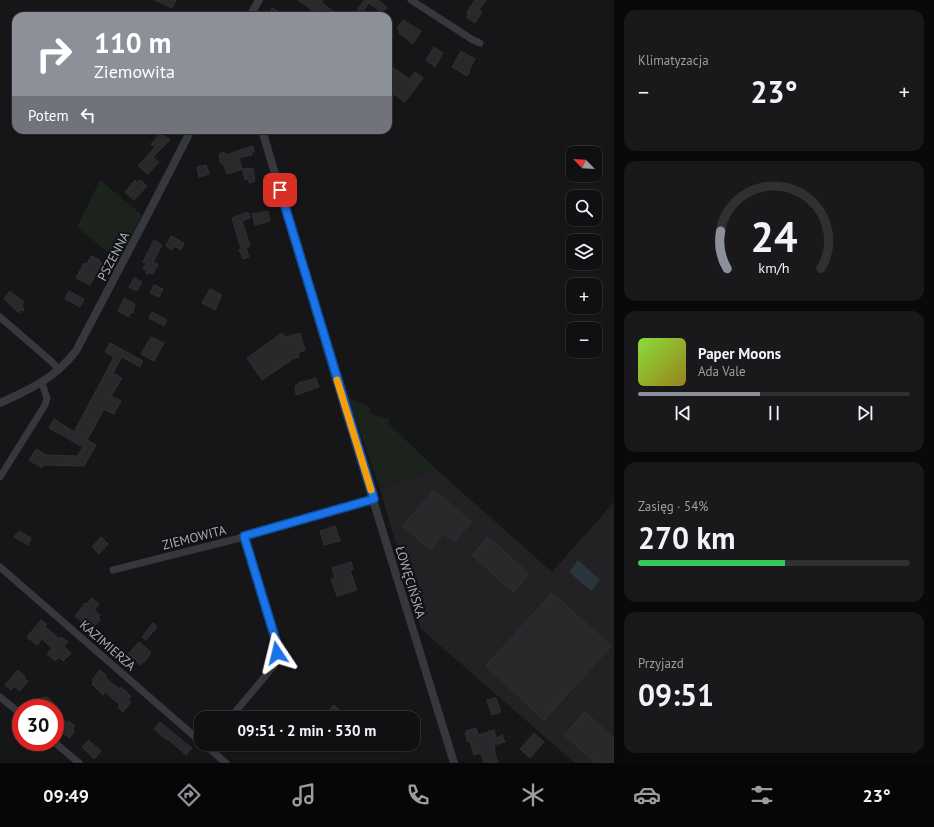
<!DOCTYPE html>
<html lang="pl">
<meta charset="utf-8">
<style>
:root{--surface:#101012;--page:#19191b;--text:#f1f3f6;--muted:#9c9d9f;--line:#303032;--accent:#8c9099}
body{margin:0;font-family:"PT Sans",sans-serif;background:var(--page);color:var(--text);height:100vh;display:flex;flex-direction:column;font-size:15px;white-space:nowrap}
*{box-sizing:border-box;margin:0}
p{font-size:13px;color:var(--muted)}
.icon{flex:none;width:22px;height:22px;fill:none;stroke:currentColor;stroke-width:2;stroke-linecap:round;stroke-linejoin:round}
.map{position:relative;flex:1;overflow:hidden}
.panel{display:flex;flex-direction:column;gap:10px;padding:10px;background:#09090a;width:320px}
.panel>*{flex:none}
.top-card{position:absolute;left:12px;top:12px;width:380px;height:122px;border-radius:12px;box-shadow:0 1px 3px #0004,0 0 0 1px var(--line);background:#8c9099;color:#fff;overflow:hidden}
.needle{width:26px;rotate:295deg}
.fabs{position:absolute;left:566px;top:146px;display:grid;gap:8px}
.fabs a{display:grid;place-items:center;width:36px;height:36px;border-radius:8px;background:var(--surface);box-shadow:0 1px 3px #0004,0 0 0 1px var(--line);font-size:20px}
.speed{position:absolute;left:12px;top:699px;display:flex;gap:8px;font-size:20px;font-weight:700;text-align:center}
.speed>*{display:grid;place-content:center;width:52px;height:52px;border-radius:50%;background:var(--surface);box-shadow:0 1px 3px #0004,0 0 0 1px var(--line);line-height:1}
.speed .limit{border:6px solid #d22;background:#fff;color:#111}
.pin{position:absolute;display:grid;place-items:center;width:34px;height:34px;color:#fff;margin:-17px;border-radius:8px;box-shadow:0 2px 6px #0006}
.me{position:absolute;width:44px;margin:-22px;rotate:350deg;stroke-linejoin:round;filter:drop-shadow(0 0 3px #0008)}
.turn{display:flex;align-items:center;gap:14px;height:84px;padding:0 16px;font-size:18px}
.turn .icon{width:52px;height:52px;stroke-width:2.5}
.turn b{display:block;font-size:28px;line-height:34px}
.then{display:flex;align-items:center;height:38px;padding:0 16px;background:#0003;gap:8px;font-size:15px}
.big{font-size:30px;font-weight:700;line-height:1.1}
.panel .card{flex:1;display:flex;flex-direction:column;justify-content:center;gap:6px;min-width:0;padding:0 14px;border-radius:12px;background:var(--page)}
.panel .dial{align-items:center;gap:0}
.dial svg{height:104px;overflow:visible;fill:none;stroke:var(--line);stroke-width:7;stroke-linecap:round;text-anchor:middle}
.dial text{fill:var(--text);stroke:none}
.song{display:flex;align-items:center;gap:12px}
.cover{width:48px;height:48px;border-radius:6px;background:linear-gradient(135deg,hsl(90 70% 55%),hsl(50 70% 35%))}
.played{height:4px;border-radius:2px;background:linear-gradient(90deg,var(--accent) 45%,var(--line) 45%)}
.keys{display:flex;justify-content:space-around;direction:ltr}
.heat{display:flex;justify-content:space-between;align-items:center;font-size:22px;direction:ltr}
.charge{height:6px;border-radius:3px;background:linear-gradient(90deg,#34c759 54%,var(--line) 0)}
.trip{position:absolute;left:194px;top:711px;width:226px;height:40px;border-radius:12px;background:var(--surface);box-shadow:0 1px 3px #0004,0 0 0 1px var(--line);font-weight:700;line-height:40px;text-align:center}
.dock{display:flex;height:64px;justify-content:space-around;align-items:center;background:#060607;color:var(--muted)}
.dock .icon{width:28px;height:28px}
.dock .selected{color:var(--accent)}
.dock b{font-size:18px;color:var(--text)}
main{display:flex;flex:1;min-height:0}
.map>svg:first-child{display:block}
.built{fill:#222225}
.green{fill:#1c231d}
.water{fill:#2c353c}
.building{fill:#29292c;stroke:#303034}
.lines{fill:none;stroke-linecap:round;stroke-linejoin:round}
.minor{stroke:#37383d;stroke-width:7}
.tertiary{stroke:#37383d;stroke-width:8}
.route-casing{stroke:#114b97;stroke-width:10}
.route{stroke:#1a73e8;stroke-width:7}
.slow{stroke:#f59e0b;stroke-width:7}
.labels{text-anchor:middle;stroke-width:4;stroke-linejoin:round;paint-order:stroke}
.street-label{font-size:13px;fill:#a8adb8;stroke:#111113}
</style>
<main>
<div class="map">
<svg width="614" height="763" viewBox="0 0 614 763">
<rect width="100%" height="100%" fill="#161618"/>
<path class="built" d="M436,469L552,572L614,502V763H575L421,629L380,489Z"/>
<path class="green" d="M100,180L142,215L118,261L77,227Z
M348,396L353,400L369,406L371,414L389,419V424L436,469L380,489Z"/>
<path class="water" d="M578,560L600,580L591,591L569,572Z"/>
<path class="building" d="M155,0H176L172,8Z
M298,0H323L321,2L339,16H308L312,10Z
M364,0H378L387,7L382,13L369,3L360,16H353Z
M475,0H486L479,10L482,12L475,23L466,17L469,14L467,12Z
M272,8L276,10L287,16H268Z
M403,20L421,31L413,44L399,33L400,31L397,29Z
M434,47L443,53L435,67L426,60Z
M461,51L475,59L469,70L470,71L467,76L452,67Z
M393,68L410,79L415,72L423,78L405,102L388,90V75Z
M161,133L170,140L153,157L159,162L148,174L138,166L155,147L151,144Z
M253,146L254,152H251L252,155L239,158L242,169L227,174L223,163L221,164L219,154L224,152L225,155Z
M206,165L209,174L199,177L197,167Z
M253,168L255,181L249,183L248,179L245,180L242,169Z
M135,180L138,183L140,180L147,186L134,200L125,192Z
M268,211L270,221L255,225L252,214Z
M248,212L250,218L242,221L250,246L246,248L249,257L243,259L239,250L241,249L232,218Z
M171,236L184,243L181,250L174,246L172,250L166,246Z
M154,240L162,245L153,262L158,264L153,274L151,273L146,274V270L143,269L146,263L143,262Z
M91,256L100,260L99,262L102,263L90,285L76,278L84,263L87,264Z
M134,278L142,282L137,291L129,287Z
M154,285L163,289L159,297L150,293Z
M210,289L222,295L215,310L202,303Z
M10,291L24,302L22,305L24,311L21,310L19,313L4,299Z
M69,291L84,299L80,307L65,299Z
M124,298L135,304L133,313H130L129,317L118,311Z
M152,312L167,320L164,326L149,318Z
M282,333L286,337L300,333L305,350L298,353L299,357L293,359L262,380L247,358Z
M151,337L164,343L154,361L141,354Z
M110,343L143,361L140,367L122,357L113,373L122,378L111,396L121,401L114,414L104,409L87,440L96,445L84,466L43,465L42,468L29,460L36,449L46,455L77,456L83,447L49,428L54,419L74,432L114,357L105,352Z
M316,378L319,387L296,395L295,386L299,385L298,383Z
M434,490L471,522L454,542L444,533L430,550L403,526Z
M335,526L340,541L324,545L320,531Z
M19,531L31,538L28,545L14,537Z
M101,537L108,544L99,554L92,547Z
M488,537L529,574L513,592L472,555Z
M351,562L353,569L350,570L357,590L337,596L331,579L335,578L332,568Z
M552,593L611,646L544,720L486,666Z
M92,598L99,604L94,610L100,615L98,618L100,620L91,630L75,616L85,603L87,604Z
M41,620L47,624L45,627L60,639L61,637L68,642L64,647L71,653L63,661L59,657L55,661L47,654L52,648L42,639L37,645L27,637Z
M153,623L157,627L146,640L142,637Z
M139,642L151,652L146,660L140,665L137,662L133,667L124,659Z
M18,670L25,676L24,678L28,681L20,691L14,686L11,690L5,685Z
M100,670L106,675L105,677L119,689L121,687L131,696L128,700L131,702L123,712L118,707L120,705L105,692L103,695L92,684L94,682L92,680Z
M47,697L55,704L51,708H37L34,705L41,698Z
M496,698L501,712L492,715L487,700Z
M334,705L341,711L338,714L343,718H323Z
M585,712L614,738V763H596L564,735Z
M61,717L68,723L69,721L75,726L72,729L75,731L69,738L61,731L63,729L56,724Z
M160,722L192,748L186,755L168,739L167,740L154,729Z
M476,728L478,735L494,730L496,738L502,735L505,742L494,745L495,750H494L498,763H484L481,753L474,755L470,741L468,742L465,733H467L466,731Z
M534,733L544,742L530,758L520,749Z
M88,740L101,751L94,759L82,747Z"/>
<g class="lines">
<path class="minor" d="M411,0L473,40L480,43
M0,317L52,362L59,370
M0,477L45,405L47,398L42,383
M0,567L201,742
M113,570L244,537L374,499
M0,697L21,714
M230,718L273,667L277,649L244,537
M54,742L79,763
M204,744L226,763"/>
<path class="tertiary" d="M250,16L259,0
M262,130L345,409L454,763
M0,403C31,389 55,378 76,351L149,212L191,130"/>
</g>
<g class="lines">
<g class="route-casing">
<path id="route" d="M277,653L276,641L244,536L374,499L280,190"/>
</g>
<use href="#route" class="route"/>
<path class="slow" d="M337,380L371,490"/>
</g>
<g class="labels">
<g class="street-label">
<text transform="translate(113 256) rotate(-62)" y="5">PSZENNA</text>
<text transform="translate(194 537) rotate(-14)" y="5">ZIEMOWITA</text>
<text transform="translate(411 582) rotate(73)" y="5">ŁOWĘCIŃSKA</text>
<text transform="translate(108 645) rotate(41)" y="5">KAZIMIERZA</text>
</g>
</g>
</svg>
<div class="fabs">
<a><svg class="needle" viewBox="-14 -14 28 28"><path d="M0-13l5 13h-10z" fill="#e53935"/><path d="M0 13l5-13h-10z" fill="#9c9d9f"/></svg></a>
<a><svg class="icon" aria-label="search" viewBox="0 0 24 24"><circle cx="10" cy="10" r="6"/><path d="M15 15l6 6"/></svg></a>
<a><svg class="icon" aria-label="layers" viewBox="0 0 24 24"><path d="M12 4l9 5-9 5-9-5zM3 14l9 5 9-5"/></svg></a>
<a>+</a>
<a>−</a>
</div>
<div class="speed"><div class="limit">30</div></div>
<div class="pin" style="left:280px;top:190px;background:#d93025"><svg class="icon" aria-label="arrive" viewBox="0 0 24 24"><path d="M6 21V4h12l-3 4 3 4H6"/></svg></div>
<svg class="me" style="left:277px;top:653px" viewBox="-20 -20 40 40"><path d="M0-17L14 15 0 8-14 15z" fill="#1a73e8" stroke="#fff" stroke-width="4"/></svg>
<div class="trip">09:51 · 2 min · 530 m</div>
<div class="top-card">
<div class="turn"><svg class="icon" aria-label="right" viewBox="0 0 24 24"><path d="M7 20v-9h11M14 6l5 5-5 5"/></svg><div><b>110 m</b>Ziemowita</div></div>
<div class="then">Potem<svg class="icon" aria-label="left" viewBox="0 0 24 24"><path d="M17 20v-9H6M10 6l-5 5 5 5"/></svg></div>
</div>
</div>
<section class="panel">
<div class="card"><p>Klimatyzacja</p>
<div class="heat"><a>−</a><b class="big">23°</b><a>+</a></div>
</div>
<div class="card dial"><svg viewBox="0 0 100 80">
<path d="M14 69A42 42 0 1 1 86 69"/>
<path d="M14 69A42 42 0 0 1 9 40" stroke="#8c9099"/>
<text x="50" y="56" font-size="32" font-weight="700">24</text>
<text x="50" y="72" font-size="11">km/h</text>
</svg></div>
<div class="card">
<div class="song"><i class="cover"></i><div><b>Paper Moons</b><p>Ada Vale</p></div></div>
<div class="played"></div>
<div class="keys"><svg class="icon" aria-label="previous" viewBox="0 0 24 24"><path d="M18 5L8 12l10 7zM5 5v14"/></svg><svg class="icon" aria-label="pause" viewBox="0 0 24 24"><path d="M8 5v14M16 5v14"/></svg><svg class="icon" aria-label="next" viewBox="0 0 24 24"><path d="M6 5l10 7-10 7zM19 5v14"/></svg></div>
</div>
<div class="card"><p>Zasięg · 54%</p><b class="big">270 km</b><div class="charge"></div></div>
<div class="card"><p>Przyjazd</p><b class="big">09:51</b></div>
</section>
</main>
<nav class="dock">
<b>09:49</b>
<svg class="icon selected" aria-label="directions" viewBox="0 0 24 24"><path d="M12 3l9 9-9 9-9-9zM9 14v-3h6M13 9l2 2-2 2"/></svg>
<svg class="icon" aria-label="music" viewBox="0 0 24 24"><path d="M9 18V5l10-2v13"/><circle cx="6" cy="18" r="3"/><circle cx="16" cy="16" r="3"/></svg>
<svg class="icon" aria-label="phone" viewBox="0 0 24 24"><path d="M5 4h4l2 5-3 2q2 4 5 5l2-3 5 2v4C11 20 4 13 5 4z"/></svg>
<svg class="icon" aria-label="climate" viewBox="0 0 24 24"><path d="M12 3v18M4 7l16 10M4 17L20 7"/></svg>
<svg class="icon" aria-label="car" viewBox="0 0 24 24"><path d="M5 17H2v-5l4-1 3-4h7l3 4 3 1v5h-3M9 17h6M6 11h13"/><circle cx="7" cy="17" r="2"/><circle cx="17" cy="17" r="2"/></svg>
<svg class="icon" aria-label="filters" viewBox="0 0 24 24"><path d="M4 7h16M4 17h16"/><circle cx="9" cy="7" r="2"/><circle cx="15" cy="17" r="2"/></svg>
<b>23°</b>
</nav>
